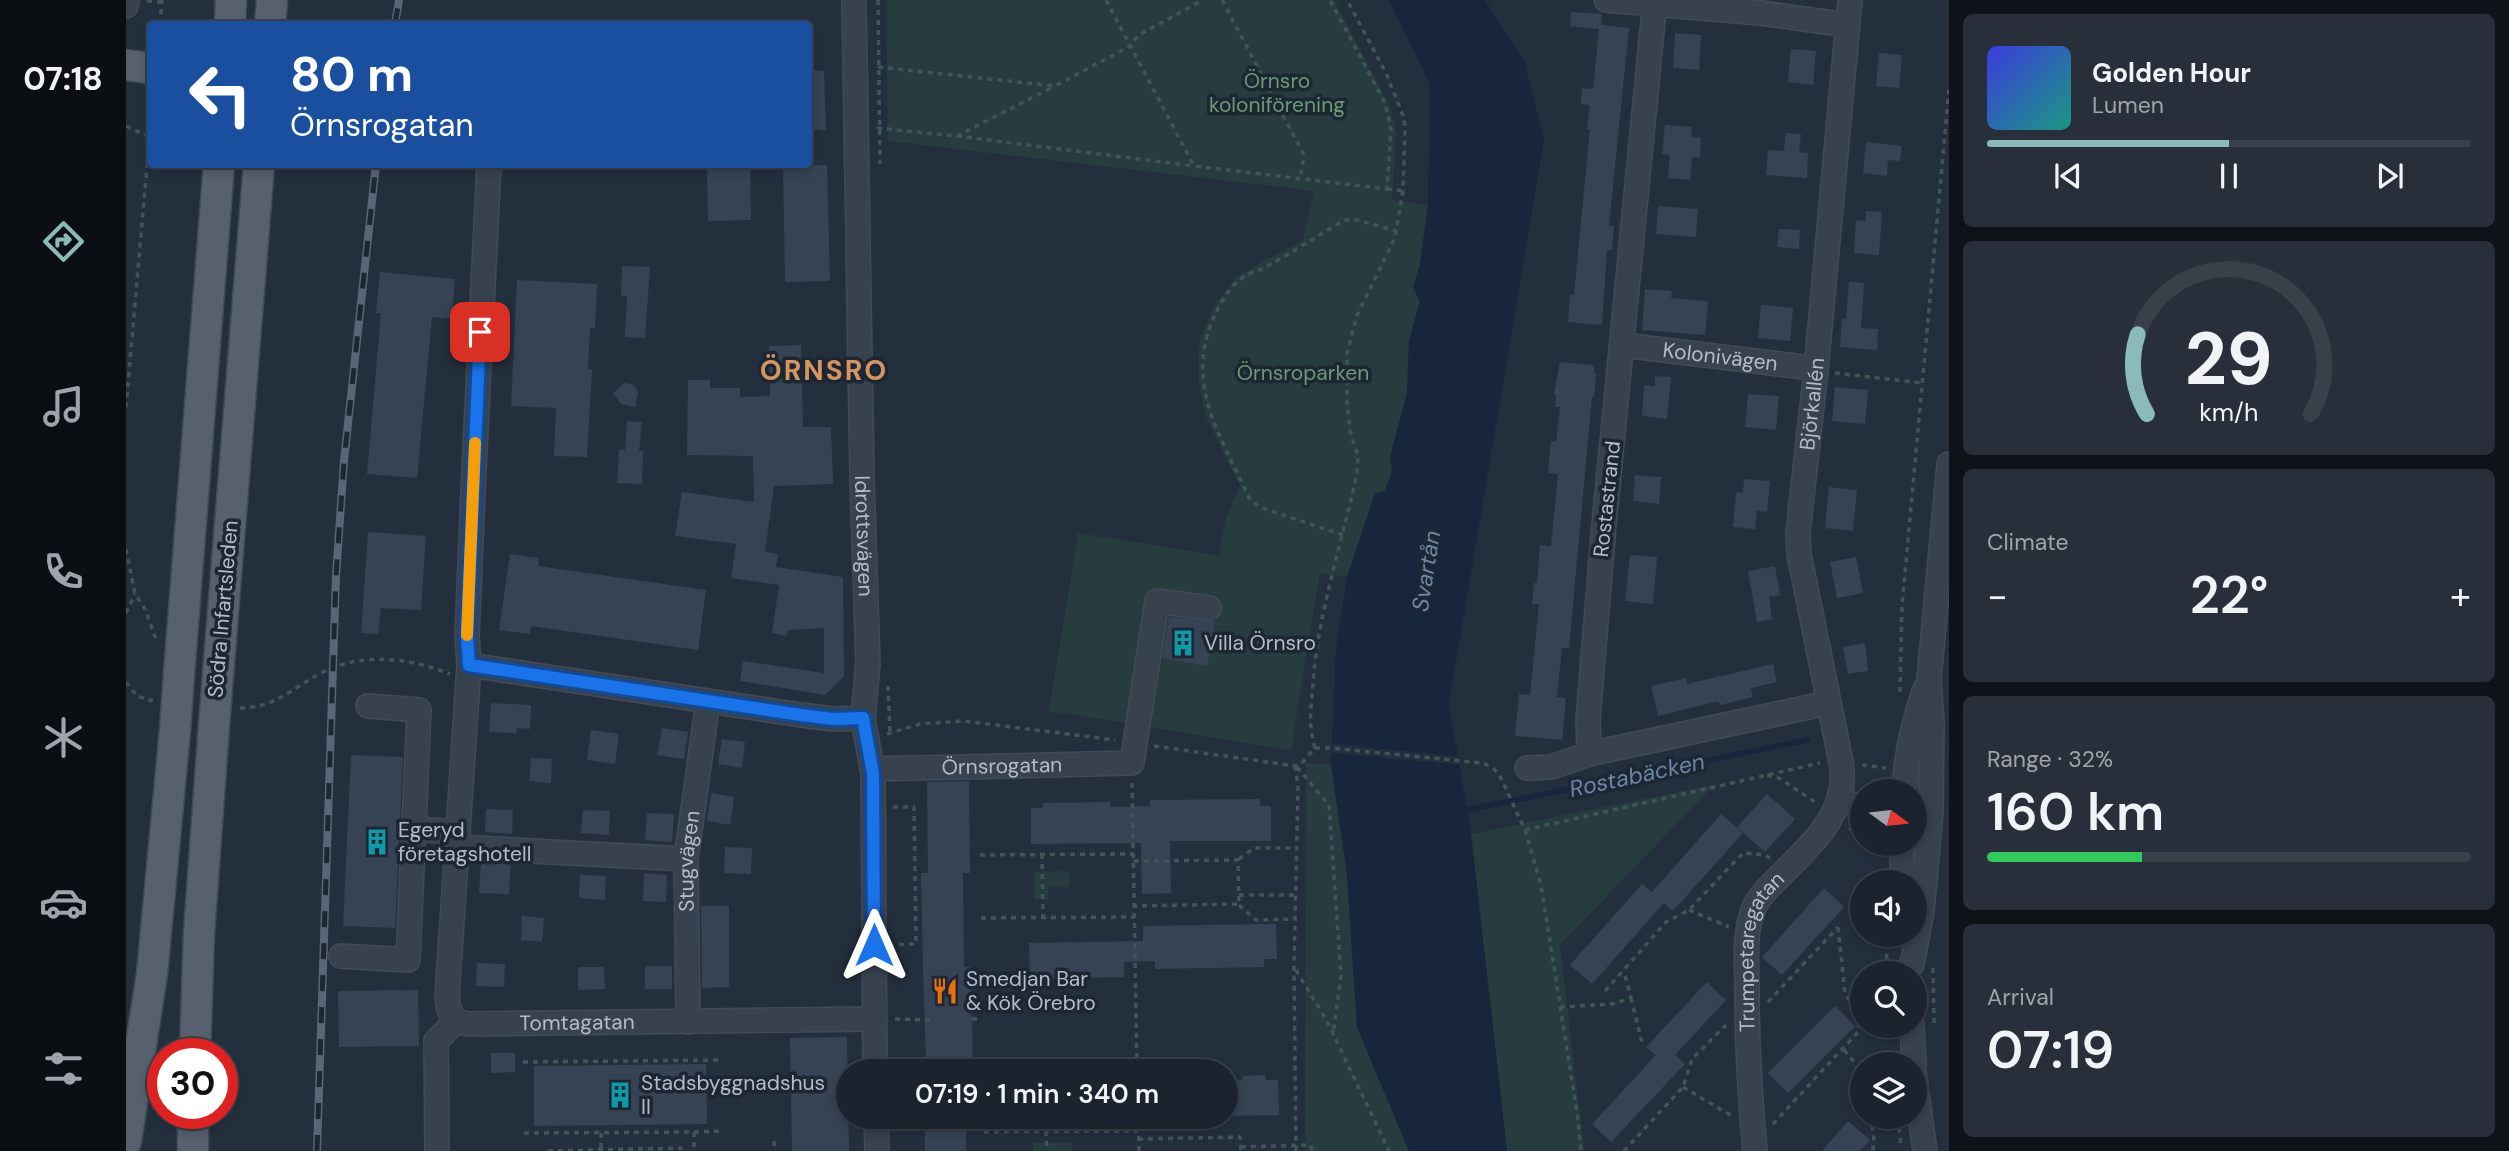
<!DOCTYPE html>
<meta charset="utf-8">
<style>
:root{--surface:#1b232e;--page:#282f3a;--text:#f1f3f6;--muted:#a0a4aa;--line:#39404a;--accent:#8bbbb9}
body{margin:0;font-family:"DM Sans",sans-serif;background:var(--page);color:var(--text);height:100vh;display:flex;flex-direction:column;font-size:26px;white-space:nowrap}
*{box-sizing:border-box;margin:0}
p{font-size:23px;color:var(--muted)}
.icon{flex:none;width:38px;height:38px;fill:none;stroke:currentColor;stroke-width:2;stroke-linecap:round;stroke-linejoin:round}
.map{position:relative;flex:1;overflow:hidden}
.panel{display:flex;flex-direction:column;gap:14px;padding:14px;background:#0f1319;width:560px}
.panel>*{flex:none}
.top-card{position:absolute;left:21px;top:21px;width:665px;height:147px;border-radius:7px;box-shadow:0 4px 10px #0003,0 0 0 2px var(--line);background:#1a4fa0;color:#fff;overflow:hidden}
.needle{width:46px;rotate:105deg}
.fabs{position:absolute;left:1724px;top:779px;display:grid;gap:14px}
.fabs a{display:grid;place-items:center;width:77px;height:77px;border-radius:50%;background:var(--surface);box-shadow:0 4px 10px #0003,0 0 0 2px var(--line);font-size:35px}
.speed{position:absolute;left:21px;top:1038px;display:flex;gap:14px;font-size:35px;font-weight:700;text-align:center}
.speed>*{display:grid;place-content:center;width:91px;height:91px;border-radius:50%;background:var(--surface);box-shadow:0 4px 10px #0003,0 0 0 2px var(--line);line-height:1}
.speed .limit{border:10px solid #d22;background:#fff;color:#111}
.pin{position:absolute;display:grid;place-items:center;width:60px;height:60px;color:#fff;margin:-30px;border-radius:14px;box-shadow:0 4px 10px #0006}
.me{position:absolute;width:77px;margin:-38px;rotate:0deg;stroke-linejoin:round;filter:drop-shadow(0 0 5px #0008)}
.turn{display:flex;align-items:center;gap:24px;height:147px;padding:0 28px;font-size:32px}
.turn .icon{width:91px;height:91px;stroke-width:2.5}
.turn b{display:block;font-size:49px;line-height:60px}
.big{font-size:52px;font-weight:600;line-height:1.1}
.panel .tile{flex:1;display:flex;flex-direction:column;justify-content:center;gap:10px;min-width:0;padding:0 24px;border-radius:10px;background:var(--page)}
.panel .dial{align-items:center;gap:0}
.dial svg{height:182px;overflow:visible;fill:none;stroke:var(--line);stroke-width:7;stroke-linecap:round;text-anchor:middle}
.dial text{fill:var(--text);stroke:none}
.song{display:flex;align-items:center;gap:21px}
.cover{width:84px;height:84px;border-radius:10px;background:linear-gradient(135deg,hsl(240 70% 55%),hsl(170 70% 35%))}
.played{height:7px;border-radius:4px;background:linear-gradient(90deg,var(--accent) 50%,var(--line) 50%)}
.keys{display:flex;justify-content:space-around;direction:ltr}
.heat{display:flex;justify-content:space-between;align-items:center;font-size:38px;direction:ltr}
.charge{height:10px;border-radius:5px;background:linear-gradient(90deg,#34c759 32%,var(--line) 0)}
.trip{position:absolute;left:710px;top:1059px;width:402px;height:70px;border-radius:35px;background:var(--surface);box-shadow:0 4px 10px #0003,0 0 0 2px var(--line);font-weight:600;line-height:70px;text-align:center}
main{display:flex;flex:1;min-height:0}
.tabs{display:flex;flex-direction:column;width:126px;justify-content:space-around;align-items:center;background:#0b0e12;color:var(--muted)}
.tabs .icon{width:49px;height:49px}
.tabs .current{color:var(--accent)}
.tabs b{font-size:32px;color:var(--text)}
.map>svg:first-child{display:block}
.green{fill:#263c3f}
.water{fill:#17263c}
.pier{fill:#242f3e}
.lines{fill:none;stroke-linecap:round;stroke-linejoin:round}
.stream{stroke:#17263c;stroke-width:6}
.building{fill:#364354}
.minor-casing{stroke:#414a57;stroke-width:26}
.major-casing{stroke:#414a57;stroke-width:33}
.path{stroke:#3f5557;stroke-width:3.5;stroke-dasharray:5 5;stroke-linecap:butt}
.minor{stroke:#38414e;stroke-width:23}
.major{stroke:#56606e;stroke-width:30}
.rail-casing{stroke:#5a6575;stroke-width:8}
.rail{stroke:#1d2633;stroke-width:5;stroke-dasharray:16;stroke-linecap:butt}
.major-bridge-casing{stroke:#414a57;stroke-width:33;stroke-linecap:butt}
.major-bridge{stroke:#56606e;stroke-width:30}
.route-casing{stroke:#114b97;stroke-width:18}
.route{stroke:#1a73e8;stroke-width:12}
.slow{stroke:#f59e0b;stroke-width:12}
.labels{text-anchor:middle;stroke-width:7;stroke-linejoin:round;paint-order:stroke}
.park-label{font-size:21px;fill:#6b9a76;stroke:#1d2633}
.street-label{font-size:21px;fill:#b4bcc9;stroke:#1d2633}
.poi-label{font-size:21px;fill:#b4bcc9;stroke:#1d2633;text-anchor:start}
.water-label{font-size:23px;font-style:italic;fill:#6d86a8;stroke:#1d2633}
.district-label{font-size:28px;font-weight:bold;letter-spacing:2px;fill:#d59563;stroke:#1d2633}
</style>
<main>
<nav class="tabs">
<b>07:18</b>
<svg class="icon current" aria-label="directions" viewBox="0 0 24 24"><path d="M12 3l9 9-9 9-9-9zM9 14v-3h6M13 9l2 2-2 2"/></svg>
<svg class="icon" aria-label="music" viewBox="0 0 24 24"><path d="M9 18V5l10-2v13"/><circle cx="6" cy="18" r="3"/><circle cx="16" cy="16" r="3"/></svg>
<svg class="icon" aria-label="phone" viewBox="0 0 24 24"><path d="M5 4h4l2 5-3 2q2 4 5 5l2-3 5 2v4C11 20 4 13 5 4z"/></svg>
<svg class="icon" aria-label="climate" viewBox="0 0 24 24"><path d="M12 3v18M4 7l16 10M4 17L20 7"/></svg>
<svg class="icon" aria-label="car" viewBox="0 0 24 24"><path d="M5 17H2v-5l4-1 3-4h7l3 4 3 1v5h-3M9 17h6M6 11h13"/><circle cx="7" cy="17" r="2"/><circle cx="17" cy="17" r="2"/></svg>
<svg class="icon" aria-label="filters" viewBox="0 0 24 24"><path d="M4 7h16M4 17h16"/><circle cx="9" cy="7" r="2"/><circle cx="15" cy="17" r="2"/></svg>
</nav>
<div class="map">
<svg width="1823" height="1151" viewBox="0 0 1823 1151">
<rect width="100%" height="100%" fill="#242f3e"/>
<path class="green" d="M760,0H1208L1264,106L1270,131L1266,200L1302,205L1294,264L1287,288L1294,301L1283,341L1281,393L1264,457L1266,471L1259,491L1233,542L1221,577L1194,573L1165,750L923,711L952,533L1093,556L1099,521L1114,486L1079,414L1073,386L1072,345L1088,307L1109,277L1177,240L1188,191L762,141Z
M1180,763L1205,764L1221,874L1231,1027L1283,1151H1179Z
M1588,785L1434,945L1458,1151H1381L1345,834Z
M943,871V887H922V899H908V872Z
M907,1143H946V1151H907Z"/>
<path class="water" d="M1263,0H1359L1398,60L1418,139L1323,704L1345,834L1381,1151H1283L1231,1027L1221,874L1205,764L1210,649L1221,577L1249,493L1259,491L1266,471L1264,457L1281,393L1283,341L1294,301L1287,288L1294,264L1302,205L1304,84Z"/>
<path class="pier" d="M1206,744L1336,757L1337,765L1205,753Z"/>
<g class="lines">
<path class="stream" d="M1341,810L1681,740"/>
</g>
<path class="building" d="M1445,12L1476,14L1475,25L1503,28L1483,226H1488L1486,250H1481L1476,325L1442,322L1444,295H1448L1464,129H1461L1464,105L1455,104L1456,88L1467,89L1473,29L1444,26Z
M1549,33L1575,35L1573,70L1547,68Z
M1665,49L1690,51L1687,85L1662,82Z
M1753,53L1776,55L1773,88L1750,86Z
M682,70L698,71L700,130L682,129Z
M1539,125L1566,127L1565,137L1575,138L1574,157H1566L1564,180L1542,178L1544,155L1536,154Z
M1660,133L1675,134L1673,152L1682,153L1681,178L1640,175L1642,150L1658,151Z
M1740,142L1776,146L1774,161L1762,160L1761,176L1737,173Z
M701,165L704,281L659,282L657,166Z
M624,167L625,220L582,221L581,168Z
M1532,206L1572,209L1570,237L1530,234Z
M1740,211L1756,212L1753,255L1728,253L1730,220L1740,221Z
M1653,229L1674,230L1673,249L1651,247Z
M496,266L524,267L519,338L499,337L501,296H495Z
M254,272L329,279L326,319L306,317L291,478L241,474L255,313H250Z
M391,280L471,284L469,328H464L462,369H466L461,457L428,456L430,408L385,406Z
M1723,282L1738,283L1735,328L1752,329L1751,350L1714,347L1716,319H1720Z
M1519,289L1546,291L1545,298L1582,301L1579,335L1516,330Z
M1635,305L1667,308L1664,341L1632,338Z
M675,345L677,427H705L707,484L648,486L639,552L652,554L650,567L717,577L718,676L699,695L614,681L617,661L698,673V628L662,630L661,636L646,633L653,585L605,578L610,544L549,536L556,492L628,502L627,456L561,455L562,380H584V388H614V397L644,396L643,346Z
M1434,362L1468,365V374H1470L1468,397H1466L1443,648H1436L1431,697L1440,698L1436,740L1389,736L1393,694L1404,695L1413,604H1406L1408,583H1411L1414,545L1425,546L1432,474L1422,473L1425,441L1430,442L1434,407H1429L1430,395L1428,394Z
M1529,376L1545,377L1541,419L1516,416L1518,385L1529,386Z
M499,383L508,385L512,392L509,407L495,404L487,393Z
M1709,387L1742,390L1739,424L1706,421Z
M1622,394L1653,396L1650,430L1619,427Z
M501,421L516,422L513,451H517L516,484L491,483L493,450H499Z
M1509,475L1535,477L1533,504L1507,501Z
M1618,479L1644,481L1641,512L1631,511L1629,529L1607,527L1610,492L1617,493Z
M1703,487L1731,490L1727,531L1699,528Z
M242,532L300,536L295,610L255,608L252,634L235,633Z
M384,554L413,558L412,566L580,590L572,650L405,626L404,634L373,630Z
M1504,555L1531,557L1527,604L1499,601Z
M1730,557L1737,593L1711,598L1704,562Z
M1649,566L1654,595L1643,597L1646,619L1631,622L1622,571Z
M1043,617L1089,621L1081,666L1036,658Z
M1739,643L1742,671L1722,674L1717,647Z
M1647,664L1651,682L1625,688L1627,697L1594,705L1593,701L1532,716L1525,686L1560,678L1561,684Z
M365,703L405,705L404,729L391,728L390,733L363,732Z
M536,728L562,732L558,759L531,755Z
M465,730L493,734L489,764L461,760Z
M596,739L619,742L616,768L592,764Z
M225,755L277,757L269,928L217,926Z
M405,758L426,759L425,783L403,781Z
M843,781L844,873H837L838,967H845L847,1071H806L805,1059L800,1060L797,968L795,873H802L801,782Z
M585,793L608,797L604,825L581,821Z
M1641,794L1669,819L1639,852L1611,827Z
M1134,799V806H1145V841H1044L1045,893L1016,894L1015,843L905,844V808H917V803L984,802V807L1024,806V800Z
M360,809L387,810L386,834L359,832Z
M457,810L484,811L483,835L455,833Z
M521,813L548,814L546,842L519,840Z
M1595,814L1617,833L1547,911L1538,903L1466,984L1444,965L1516,884L1526,892Z
M599,847L626,848L625,874L598,873Z
M355,863L385,864L383,894L353,893Z
M518,873L541,875L540,902L517,901Z
M454,875L480,876L479,900L453,898Z
M1698,888L1718,907L1656,975L1636,957Z
M575,906H603V987L576,988Z
M396,916L418,918L416,942L395,940Z
M1150,924L1151,959H1138V967L1029,969V961L998,962V977L904,979L903,943L1017,941V926Z
M351,963L379,964L378,987L350,986Z
M519,966H546V989H519Z
M452,967H478L479,989L452,990Z
M1581,982L1600,1000L1549,1055L1559,1064L1485,1142L1466,1124L1530,1055L1520,1047Z
M292,990L293,1046L213,1047L212,991Z
M1709,1006L1729,1026L1662,1093L1642,1073Z
M721,1037L723,1151H666L664,1038Z
M365,1053H389V1072L365,1073Z
M580,1064L581,1124L408,1126V1066Z
M1139,1075L1140,1080H1152L1153,1115L1101,1116V1080H1117V1076Z
M799,1116H840V1151H799Z
M1722,1121L1744,1140L1734,1151H1696Z"/>
<g class="lines">
<g class="minor-casing">
<g id="minor">
<path id="s1" d="M728,0L736,479L742,663L737,718L747,774L749,1071"/>
<path d="M1480,0L1635,13L1721,25"/>
<path d="M1529,0L1478,525L1462,719L1463,754L1702,703"/>
<path d="M0,6L1,0"/>
<path id="s2" d="M363,164L348,469L341,636L343,665L321,997L323,1010L330,1021L342,1024L747,1019"/>
<path id="s3" d="M1497,345L1670,366L1690,370"/>
<path d="M343,665L675,715L707,719L737,718"/>
<path d="M1401,768L1425,767L1463,754"/>
<path id="s4" d="M746,769L1006,763L1031,601L1083,608"/>
<path d="M1778,791C1780,755 1787,722 1799,689"/>
<path d="M1713,802L1736,806"/>
<path d="M288,829L332,832"/>
<path d="M1775,844L1777,882"/>
<path d="M331,847L560,859"/>
<path d="M215,956L282,960L293,710L242,706"/>
<path d="M1786,964L1796,911L1805,813L1806,722L1803,679L1823,464"/>
<path id="s5" d="M562,1022L560,859L582,701"/>
<path d="M1786,1026L1788,1064"/>
<path d="M1788,1072L1799,1151"/>
<path d="M750,1116L751,1151"/>
<path d="M311,1151L310,1041L330,1021"/>
<path id="s6" d="M1629,1151C1624,1098 1621,1045 1621,991C1621,967 1618,940 1625,917C1629,900 1640,890 1652,878C1684,845 1724,813 1715,762L1673,554L1672,532L1690,370L1724,0"/>
</g>
</g>
<g class="major-casing">
<path id="major" d="M104,24L105,0
M144,24L146,0
M0,65L24,68
M53,674L93,164
M92,675L133,164
M69,1054L73,933L87,739
M67,1113V1151
M0,1141L26,974L49,730"/>
</g>
<path class="path" d="M752,0L754,164
M980,0L1068,166L1261,189L1265,130L1259,103L1204,0
M1096,0L1178,155L1174,179
M21,1L36,2
M34,24L36,0
M752,67L929,86L1004,46L1013,35L1077,0
M0,126L23,137
M751,128L831,136L927,87
M831,136L1068,166
M1261,189L1277,191
M1709,373L1796,383
M0,407L24,132
M1217,535L1133,507L1123,498C1097,440 1059,387 1086,322C1092,307 1102,288 1116,278C1123,273 1132,271 1140,267C1166,252 1192,236 1218,220H1232L1270,231
M0,549L9,594L19,609L30,639
M0,613L9,594
M0,682L11,696L27,701
M762,686L764,733
M1774,692L1776,606L1823,89
M114,708C150,707 164,690 193,674C234,652 281,657 324,674
M761,734L794,724L838,721L989,740
M1028,746L1169,766L1175,764L1189,748H1204L1357,763L1367,768L1373,774L1399,830L1415,885L1452,1119L1455,1151
M1189,748C1182,724 1185,709 1187,684C1192,612 1216,544 1231,473L1232,456L1224,431L1221,403V354L1231,315L1269,238L1277,191L1279,130L1278,118L1260,73L1221,0
M1736,765L1760,768
M1169,766L1172,785L1168,967L1170,1151
M1171,767L1203,805L1215,976L1207,1035
M1641,775L1653,778L1689,802
M1006,783L1011,1071
M767,807H788L790,944L767,945
M1723,828L1736,838
M1399,830L1694,763
M1743,844L1755,847
M916,854L917,917
M854,855L1008,854
M1113,859L1128,848H1170
M1008,861L1112,860L1113,904L1008,906
M1113,895H1169
M1113,905L1130,920L1169,919
M1563,910L1603,927
M855,918L1008,917
M1759,934L1762,973
M1807,968L1808,1024
M1170,970L1201,1021L1263,1151
M1479,991L1540,922L1563,910L1617,853L1639,855L1644,858
M1505,998L1517,1047
M1642,1002L1712,927
M1434,1007L1486,1004L1505,998L1498,971
M769,1019L805,1020
M846,1019H856
M1718,1050L1730,1064L1736,1087
M397,1062L597,1060
M1557,1087L1606,1116
M1012,1116L1013,1151
M1743,1116L1748,1134L1747,1151
M770,1118L790,1117
M1772,1118L1775,1145
M1647,1124L1732,1032L1733,1013L1719,994L1712,927
M790,1131V1116
M920,1131L921,1151
M568,1132L598,1131
M858,1132L1012,1131
M398,1133L568,1132V1151
M475,1133V1151
M1012,1139L1114,1137L1115,1151
M648,1141L649,1151
M1115,1147L1184,1145L1187,1151
M422,1151L555,1148V1151
M1498,1151L1557,1087L1566,1059L1600,1025"/>
<use href="#minor" class="minor"/>
<use href="#major" class="major"/>
<g class="rail-casing">
<path id="rail" d="M269,24L273,0
M191,1151L210,576L218,461L250,164"/>
</g>
<use href="#rail" class="rail"/>
<g class="major-bridge-casing">
<path id="major-bridge" d="M49,730L53,674
M87,739L92,675"/>
</g>
<use href="#major-bridge" class="major-bridge"/>
</g>
<g class="lines">
<g class="route-casing">
<path id="route" d="M354,332L341,636L343,665L675,715L707,719L737,718L747,774L748,945"/>
</g>
<use href="#route" class="route"/>
<path class="slow" d="M341,635L349,443"/>
</g>
<defs>
<g id="building-bare" transform="scale(2.1)"><path d="M-4-6H4V6H1V3H-1V6H-4ZM-2.5-4.3h1.7v1.8h-1.7ZM.8-4.3h1.7v1.8H.8ZM-2.5-1h1.7V.8h-1.7ZM.8-1h1.7V.8H.8Z" fill="#0f9aa8" stroke="#1d2633" stroke-width="2.5" paint-order="stroke"/></g>
<g id="restaurant-bare" transform="scale(2.1)"><path d="M-5-6h1v4h1v-4h1v4h1v-4h1v5L-1.5 .5V6h-2V.5L-5-1ZM5-6V6H3V1.5H1.5Q1.5-4 5-6Z" fill="#e8710a" stroke="#1d2633" stroke-width="2.5" paint-order="stroke"/></g>
</defs>
<g fill-rule="evenodd">
<use href="#building-bare" x="1057" y="643"/>
<use href="#building-bare" x="251" y="842"/>
<use href="#restaurant-bare" x="819" y="991"/>
<use href="#building-bare" x="494" y="1095"/>
</g>
<g class="labels">
<g class="park-label">
<text x="1151" y="88">Örnsro<tspan x="1151" dy="24">koloniförening</tspan></text>
<text x="1177" y="380">Örnsroparken</text>
</g>
<g class="street-label">
<text dy="7" stroke="none"><textPath href="#s3" startOffset="98">Kolonivägen</textPath></text>
<text dy="7" stroke="none"><textPath href="#s6" startOffset="784">Björkallén</textPath></text>
<text transform="translate(1481 499) rotate(-84)" y="7">Rostastrand</text>
<text dy="7" stroke="none"><textPath href="#s1" startOffset="536">Idrottsvägen</textPath></text>
<text transform="translate(97 609) rotate(-85)" y="7">Södra Infartsleden</text>
<text dy="7" stroke="none"><textPath href="#s4" startOffset="130">Örnsrogatan</textPath></text>
<text dy="7" stroke="none"><textPath href="#s5" startOffset="161">Stugvägen</textPath></text>
<text dy="7" stroke="none"><textPath href="#s6" startOffset="203">Trumpetaregatan</textPath></text>
<text dy="7" stroke="none"><textPath href="#s2" startOffset="982">Tomtagatan</textPath></text>
</g>
<g class="poi-label">
<text x="1078" y="650">Villa Örnsro</text>
<text x="272" y="837">Egeryd<tspan x="272" dy="24">företagshotell</tspan></text>
<text x="840" y="986">Smedjan Bar<tspan x="840" dy="24">&amp; Kök Örebro</tspan></text>
<text x="515" y="1090">Stadsbyggnadshus<tspan x="515" dy="24">II</tspan></text>
</g>
<g class="water-label">
<text transform="translate(1300 571) rotate(-81)" y="8">Svartån</text>
<text transform="translate(1511 775) rotate(-12)" y="8">Rostabäcken</text>
</g>
<g class="district-label">
<text x="698" y="380">ÖRNSRO</text>
</g>
</g>
</svg>
<div class="fabs">
<a><svg class="needle" viewBox="-14 -14 28 28"><path d="M0-13l5 13h-10z" fill="#e53935"/><path d="M0 13l5-13h-10z" fill="#a0a4aa"/></svg></a>
<a><svg class="icon" aria-label="sound" viewBox="0 0 24 24"><path d="M4 9h4l5-4v14l-5-4H4zM17 9q2 3 0 6"/></svg></a>
<a><svg class="icon" aria-label="search" viewBox="0 0 24 24"><circle cx="10" cy="10" r="6"/><path d="M15 15l6 6"/></svg></a>
<a><svg class="icon" aria-label="layers" viewBox="0 0 24 24"><path d="M12 4l9 5-9 5-9-5zM3 14l9 5 9-5"/></svg></a>
</div>
<div class="speed"><div class="limit">30</div></div>
<div class="pin" style="left:354px;top:332px;background:#d93025"><svg class="icon" aria-label="arrive" viewBox="0 0 24 24"><path d="M6 21V4h12l-3 4 3 4H6"/></svg></div>
<svg class="me" style="left:748px;top:945px" viewBox="-20 -20 40 40"><path d="M0-17L14 15 0 8-14 15z" fill="#1a73e8" stroke="#fff" stroke-width="4"/></svg>
<div class="trip">07:19 · 1 min · 340 m</div>
<div class="top-card">
<div class="turn"><svg class="icon" aria-label="left" viewBox="0 0 24 24"><path d="M17 20v-9H6M10 6l-5 5 5 5"/></svg><div><b>80 m</b>Örnsrogatan</div></div>
</div>
</div>
<section class="panel">
<div class="tile">
<div class="song"><i class="cover"></i><div><b>Golden Hour</b><p>Lumen</p></div></div>
<div class="played"></div>
<div class="keys"><svg class="icon" aria-label="previous" viewBox="0 0 24 24"><path d="M18 5L8 12l10 7zM5 5v14"/></svg><svg class="icon" aria-label="pause" viewBox="0 0 24 24"><path d="M8 5v14M16 5v14"/></svg><svg class="icon" aria-label="next" viewBox="0 0 24 24"><path d="M6 5l10 7-10 7zM19 5v14"/></svg></div>
</div>
<div class="tile dial"><svg viewBox="0 0 100 80">
<path d="M14 69A42 42 0 1 1 86 69"/>
<path d="M14 69A42 42 0 0 1 10 34" stroke="#8bbbb9"/>
<text x="50" y="56" font-size="32" font-weight="700">29</text>
<text x="50" y="72" font-size="11">km/h</text>
</svg></div>
<div class="tile"><p>Climate</p>
<div class="heat"><a>−</a><b class="big">22°</b><a>+</a></div>
</div>
<div class="tile"><p>Range · 32%</p><b class="big">160 km</b><div class="charge"></div></div>
<div class="tile"><p>Arrival</p><b class="big">07:19</b></div>
</section>
</main>
